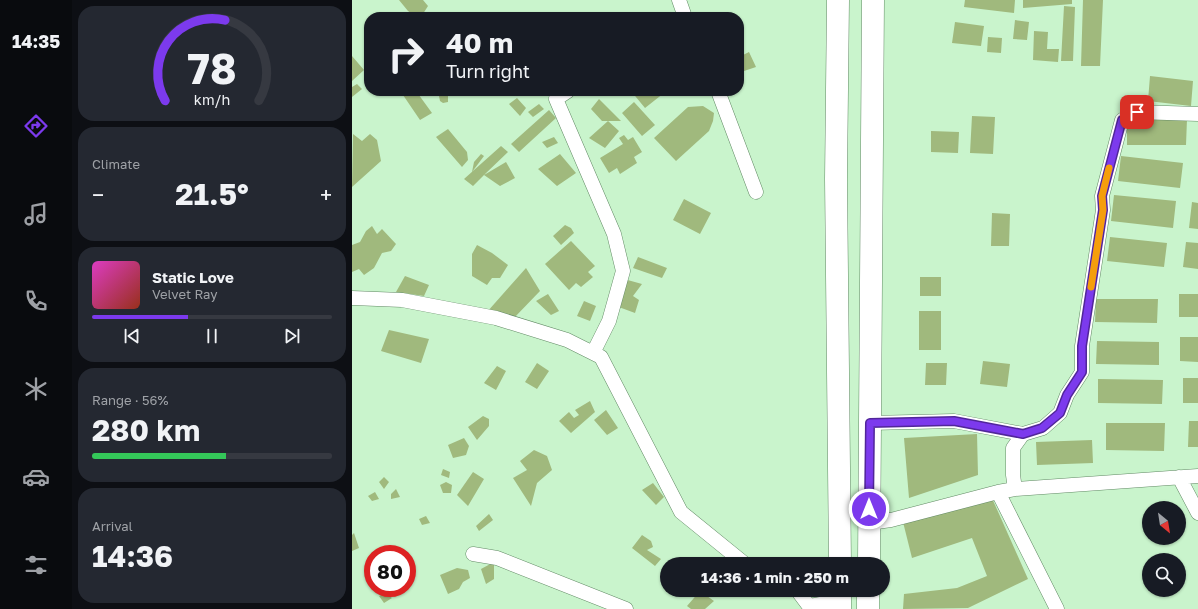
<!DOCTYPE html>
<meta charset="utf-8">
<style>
:root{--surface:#171b24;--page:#242831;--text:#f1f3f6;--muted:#9ea1a6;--line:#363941;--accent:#7c3aed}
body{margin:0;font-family:"Golos Text",sans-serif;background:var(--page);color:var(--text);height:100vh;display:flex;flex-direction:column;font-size:15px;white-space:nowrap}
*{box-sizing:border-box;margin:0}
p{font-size:13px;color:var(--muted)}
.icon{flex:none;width:22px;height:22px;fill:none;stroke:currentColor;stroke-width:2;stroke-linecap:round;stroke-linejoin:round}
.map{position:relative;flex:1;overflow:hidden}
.side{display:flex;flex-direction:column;gap:6px;padding:6px;background:#0d0f14;width:280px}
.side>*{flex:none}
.guide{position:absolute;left:12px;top:12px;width:380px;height:84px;border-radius:16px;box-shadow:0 1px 3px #0004;background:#171b24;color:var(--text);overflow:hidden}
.needle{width:26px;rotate:150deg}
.fabs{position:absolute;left:790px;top:501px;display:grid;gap:8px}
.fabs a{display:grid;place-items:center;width:44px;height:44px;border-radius:50%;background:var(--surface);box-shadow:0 1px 3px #0004;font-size:20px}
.speed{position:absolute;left:12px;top:545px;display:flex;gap:8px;font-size:20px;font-weight:700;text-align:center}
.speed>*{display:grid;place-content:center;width:52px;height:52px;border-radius:50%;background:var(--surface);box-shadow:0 1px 3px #0004;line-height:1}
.speed .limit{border:6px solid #d22;background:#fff;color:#111}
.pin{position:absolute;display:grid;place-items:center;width:34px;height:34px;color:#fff;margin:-17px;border-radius:8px;box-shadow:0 2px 6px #0006}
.me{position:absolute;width:44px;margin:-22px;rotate:0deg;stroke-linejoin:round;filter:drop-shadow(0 0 3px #0008)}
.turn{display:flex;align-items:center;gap:14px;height:84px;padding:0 16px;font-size:18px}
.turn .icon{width:52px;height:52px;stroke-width:2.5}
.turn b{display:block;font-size:28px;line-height:34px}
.big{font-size:30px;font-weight:700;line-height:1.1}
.side .widget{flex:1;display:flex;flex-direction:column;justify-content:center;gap:6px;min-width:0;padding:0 14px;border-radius:16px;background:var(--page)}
.side .dial{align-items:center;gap:0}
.dial svg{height:104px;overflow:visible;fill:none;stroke:var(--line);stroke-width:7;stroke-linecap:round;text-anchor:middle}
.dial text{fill:var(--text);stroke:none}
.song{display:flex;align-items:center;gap:12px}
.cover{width:48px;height:48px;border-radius:6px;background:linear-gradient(135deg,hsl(310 70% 55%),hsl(10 70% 35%))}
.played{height:4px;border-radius:2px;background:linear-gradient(90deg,var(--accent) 40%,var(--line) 40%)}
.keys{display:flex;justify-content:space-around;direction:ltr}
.heat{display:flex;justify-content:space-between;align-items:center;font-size:22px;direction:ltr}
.charge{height:6px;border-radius:3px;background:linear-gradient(90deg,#34c759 56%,var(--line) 0)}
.trip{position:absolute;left:308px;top:557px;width:230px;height:40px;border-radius:20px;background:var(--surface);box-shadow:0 1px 3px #0004;font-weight:700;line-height:40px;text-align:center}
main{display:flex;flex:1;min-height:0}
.tab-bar{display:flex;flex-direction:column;width:72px;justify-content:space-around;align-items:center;background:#090b0e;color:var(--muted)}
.tab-bar .icon{width:28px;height:28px}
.tab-bar .selected{color:var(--accent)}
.tab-bar b{font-size:18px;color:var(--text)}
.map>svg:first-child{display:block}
.building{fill:#a0b97d}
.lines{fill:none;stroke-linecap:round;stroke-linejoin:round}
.street-casing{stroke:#628a65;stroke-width:15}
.highway-casing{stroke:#628a65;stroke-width:23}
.street{stroke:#fff;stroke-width:14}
.highway{stroke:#fff;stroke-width:22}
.route-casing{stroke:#51269a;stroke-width:10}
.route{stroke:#7c3aed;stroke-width:7}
.slow{stroke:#f59e0b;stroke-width:7}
</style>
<main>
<nav class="tab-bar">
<b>14:35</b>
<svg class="icon selected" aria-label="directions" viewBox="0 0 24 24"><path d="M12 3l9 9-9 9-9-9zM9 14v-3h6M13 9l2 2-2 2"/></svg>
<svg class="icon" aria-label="music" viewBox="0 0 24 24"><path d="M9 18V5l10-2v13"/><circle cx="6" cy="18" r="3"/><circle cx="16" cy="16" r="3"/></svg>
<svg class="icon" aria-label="phone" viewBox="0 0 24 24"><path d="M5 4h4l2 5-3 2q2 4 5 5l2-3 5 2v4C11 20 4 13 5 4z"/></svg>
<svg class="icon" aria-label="climate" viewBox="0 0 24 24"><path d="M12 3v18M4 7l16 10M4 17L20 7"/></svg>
<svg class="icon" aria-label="car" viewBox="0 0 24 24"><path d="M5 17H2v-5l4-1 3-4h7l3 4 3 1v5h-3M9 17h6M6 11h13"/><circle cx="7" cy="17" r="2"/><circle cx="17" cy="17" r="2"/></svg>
<svg class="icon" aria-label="filters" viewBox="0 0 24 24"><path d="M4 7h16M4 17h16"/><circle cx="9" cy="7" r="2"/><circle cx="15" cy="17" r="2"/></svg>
</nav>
<section class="side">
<div class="widget dial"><svg viewBox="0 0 100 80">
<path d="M14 69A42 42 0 1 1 86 69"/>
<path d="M14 69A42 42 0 0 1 60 7" stroke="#7c3aed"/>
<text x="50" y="56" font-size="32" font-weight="700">78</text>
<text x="50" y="72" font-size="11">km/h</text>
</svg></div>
<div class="widget"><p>Climate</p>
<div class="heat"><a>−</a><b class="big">21.5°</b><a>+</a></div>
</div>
<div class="widget">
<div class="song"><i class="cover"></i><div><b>Static Love</b><p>Velvet Ray</p></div></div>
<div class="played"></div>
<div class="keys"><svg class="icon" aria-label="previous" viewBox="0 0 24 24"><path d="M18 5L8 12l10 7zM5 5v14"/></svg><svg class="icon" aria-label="pause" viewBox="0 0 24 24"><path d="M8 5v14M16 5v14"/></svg><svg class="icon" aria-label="next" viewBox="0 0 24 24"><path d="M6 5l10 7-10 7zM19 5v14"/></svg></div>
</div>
<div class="widget"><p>Range · 56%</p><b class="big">280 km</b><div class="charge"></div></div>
<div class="widget"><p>Arrival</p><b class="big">14:36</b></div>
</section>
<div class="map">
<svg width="846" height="609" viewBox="0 0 846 609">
<rect width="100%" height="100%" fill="#c9f4cc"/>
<path class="building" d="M47,0H71L76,6L69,17H65L56,11Z
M613,0H663L662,13L612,7Z
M671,0H720V4L671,8Z
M731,0H751L748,66H729Z
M712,6L723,7L721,61H709Z
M663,20L677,22L675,40L661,39Z
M603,22L632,26L629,46L600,43Z
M682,31L696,32L695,49H707L706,62L681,60Z
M636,37L650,38L649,53L635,52Z
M397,52L404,67L392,71L387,63V57Z
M0,56L12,70L0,81Z
M798,76L841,81L839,106L796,101Z
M5,84L10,89L0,97V87Z
M57,91H64L80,113L68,120L51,95Z
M90,91L96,95V102L91,103L88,101L87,96Z
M279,91H310L312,93L293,108Z
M165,98L174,108L168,116L157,104Z
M247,99L269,121H256L267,131L253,148L237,138L256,121H250L239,109Z
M282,102L303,125L290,136L270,113Z
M187,104L192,109L181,117L176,112Z
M351,106L362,113L361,121L357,131L324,161L302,138L336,107Z
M197,110L204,118L167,152L159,144Z
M620,116L643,117L641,154L618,153Z
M775,119H835L834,145H775Z
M96,129L115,152L116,160L110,167L84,137Z
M579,131L607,132L606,153L579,152Z
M1,134L10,141L18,134L25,140L29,161L0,187Z
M272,135L276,140L281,137L290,152L282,157L285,163L268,174L265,168L257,173L248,158L271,144L267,138Z
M202,137L206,143L195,148L190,142Z
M149,146L156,152L132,175L154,162L163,178L148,186L132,175L121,186L112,179Z
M129,154L132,156L120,172L122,162Z
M208,154L224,173L205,186L186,169Z
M769,156L831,163L828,188L766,181Z
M762,195L824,201L821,228L759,221Z
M332,199L359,213L348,234L321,220Z
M840,202L846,203V229L837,228Z
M640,213L658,214L657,246H639Z
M213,225L219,228L222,233L209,245L201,236Z
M20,226L25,234L30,229L44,244L39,251L30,253L22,268L12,275L7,269L0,272V245L8,242L14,231Z
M758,237L815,243L812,267L755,261Z
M219,241L243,266L236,272L241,277L229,287L224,283L217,290L193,264Z
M834,242L846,243V269L831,267Z
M125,245L140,253L156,265L148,278H140L135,285L120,276V254Z
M286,257L315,268L310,278L281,268Z
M174,268L188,291L161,319L135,312Z
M53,276L77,285L72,296L44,292Z
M568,277H589V296H568Z
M272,279L290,284L281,296L287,300L283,313L264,306Z
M196,294L207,311L199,315L184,301Z
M827,294H846V317H827Z
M744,299H806L805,323L743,322Z
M232,301L244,306L238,321L225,316Z
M567,311H589V350H567Z
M37,330L77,339L69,363L29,351Z
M828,337H846V362L828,361Z
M745,341L807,342V365L744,364Z
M631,361L658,364L655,387L628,384Z
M185,363L197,371L185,389L173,382Z
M574,363H595L594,385H573Z
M145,366L154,371L144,390L132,383Z
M831,378H846V403H831Z
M746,379L811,380L810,404L746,403Z
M238,401L243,412L219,433L207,421L217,412L222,418L227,415L223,410Z
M254,410L266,428L255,435L242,420Z
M131,416L137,419V426L125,440L116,427Z
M837,421H846V447H836Z
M754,423H813L812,451L754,450Z
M625,434L626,475L557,498L552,438Z
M112,438L117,446L114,455L101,458L96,445Z
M740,440L741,463L685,465L684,442Z
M182,450L195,456L200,470L185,483L179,506L161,478L175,470L168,461Z
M91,469L98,472L97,478L89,475Z
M121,472L132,479L116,506L105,495Z
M32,477L37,482L32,489L27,482Z
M94,482L100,485L99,493H91L88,485Z
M301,483L312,497L304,505L290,490Z
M44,489L48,497L39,499V494Z
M23,492L27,499L20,501L16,496Z
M639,496L676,579L616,608L551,609L552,594L605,588L635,576L620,538L560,558L551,522Z
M137,514L141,520L127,531L124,526Z
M74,516L78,523L70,525L67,519Z
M2,533L7,548L0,551V535Z
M290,535L299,541L301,547L295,550L309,559L303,566L280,548Z
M142,562V579L134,584L129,569Z
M105,568L116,570L118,578L111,582L107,589L96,594L88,575Z
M348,591L362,601L353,609H339L335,606Z
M34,593L40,598L32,603L27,596Z"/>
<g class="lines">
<g class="street-casing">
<path id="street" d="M327,0L333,17
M216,91L204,99L262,234L271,271L257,321L241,353
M366,91L404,192
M0,298L50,300L144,318L215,340L249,357L329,512L393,564
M518,423L602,421L671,434
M827,477L846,513
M663,489L661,475V448L671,434L691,428L708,413L715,395L730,372V346L751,210L750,196L770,120L785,112L846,114
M646,492L705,609
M517,523L539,520L646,492L663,489L846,476
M121,554L145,558L274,609
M445,590L457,606L488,600"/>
</g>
<g class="highway-casing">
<path id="highway" d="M486,0L484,179L488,564
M517,564L521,0
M488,590V609
M516,609V590"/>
</g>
<use href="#street" class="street"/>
<use href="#highway" class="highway"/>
</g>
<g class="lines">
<g class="route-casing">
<path id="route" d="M517,509L518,423L602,421L671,434L690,428L708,413L715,395L730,372V346L751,210L750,196L770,120L785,112"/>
</g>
<use href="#route" class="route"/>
<path class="slow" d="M739,287L751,210L750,196L757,168"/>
</g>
</svg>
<div class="fabs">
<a><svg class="needle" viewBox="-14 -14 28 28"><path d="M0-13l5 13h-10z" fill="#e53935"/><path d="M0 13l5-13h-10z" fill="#9ea1a6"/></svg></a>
<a><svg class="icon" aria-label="search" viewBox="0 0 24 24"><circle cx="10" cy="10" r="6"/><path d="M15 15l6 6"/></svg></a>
</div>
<div class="speed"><div class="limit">80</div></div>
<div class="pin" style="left:785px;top:112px;background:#d93025"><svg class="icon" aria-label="arrive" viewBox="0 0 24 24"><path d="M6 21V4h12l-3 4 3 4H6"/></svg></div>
<svg class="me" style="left:517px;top:509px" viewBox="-20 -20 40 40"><circle r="17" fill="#7c3aed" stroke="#fff" stroke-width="3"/><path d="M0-11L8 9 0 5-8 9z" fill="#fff"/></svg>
<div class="trip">14:36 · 1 min · 250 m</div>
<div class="guide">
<div class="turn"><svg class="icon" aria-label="right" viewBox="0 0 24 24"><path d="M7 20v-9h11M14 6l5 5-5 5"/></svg><div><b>40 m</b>Turn right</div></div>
</div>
</div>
</main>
